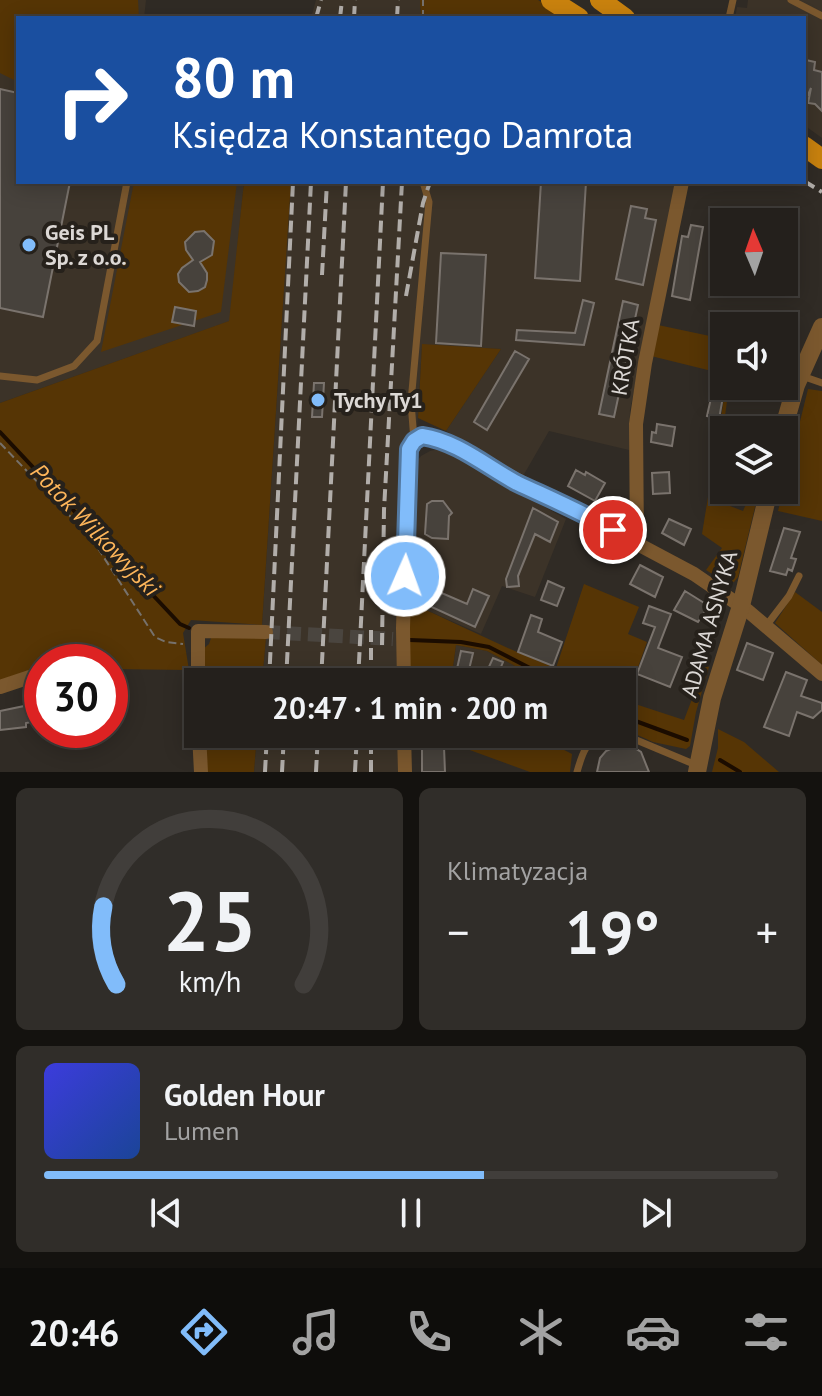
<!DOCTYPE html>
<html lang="pl">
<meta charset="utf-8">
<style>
:root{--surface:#24201c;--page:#302d29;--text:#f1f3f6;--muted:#a3a3a3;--line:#413e3b;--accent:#81bcfa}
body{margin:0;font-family:"PT Sans",sans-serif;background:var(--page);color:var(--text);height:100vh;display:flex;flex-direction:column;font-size:30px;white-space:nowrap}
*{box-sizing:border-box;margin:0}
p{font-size:26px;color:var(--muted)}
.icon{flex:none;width:44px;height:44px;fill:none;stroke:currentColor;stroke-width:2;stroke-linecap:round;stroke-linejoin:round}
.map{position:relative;height:772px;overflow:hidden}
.panel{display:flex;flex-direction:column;gap:16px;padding:16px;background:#14120f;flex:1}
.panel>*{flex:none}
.hud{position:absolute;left:16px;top:16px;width:790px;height:168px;border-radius:0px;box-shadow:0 4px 20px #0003,0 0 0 2px var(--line);background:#1a4fa0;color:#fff;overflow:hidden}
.needle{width:52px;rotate:358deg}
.tools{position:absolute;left:710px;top:208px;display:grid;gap:16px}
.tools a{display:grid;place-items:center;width:88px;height:88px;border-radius:0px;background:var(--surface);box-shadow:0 4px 20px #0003,0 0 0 2px var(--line);font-size:40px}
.speed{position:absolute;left:24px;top:644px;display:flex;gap:16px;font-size:40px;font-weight:700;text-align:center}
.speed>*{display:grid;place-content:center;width:104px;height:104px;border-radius:50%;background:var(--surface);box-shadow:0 4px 20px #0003,0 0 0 2px var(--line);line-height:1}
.speed .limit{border:12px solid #d22;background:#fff;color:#111}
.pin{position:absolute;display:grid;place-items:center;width:68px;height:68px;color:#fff;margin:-34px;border:4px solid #fff;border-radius:50%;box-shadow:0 2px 8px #0007}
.me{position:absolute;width:88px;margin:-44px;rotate:2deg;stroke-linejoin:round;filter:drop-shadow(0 0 6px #0008)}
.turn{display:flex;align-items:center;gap:28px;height:168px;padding:0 24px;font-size:36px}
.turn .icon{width:104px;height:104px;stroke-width:2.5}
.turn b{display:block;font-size:56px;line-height:68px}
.big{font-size:60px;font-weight:700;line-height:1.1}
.panel .widget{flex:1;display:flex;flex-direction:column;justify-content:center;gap:12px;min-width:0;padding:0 28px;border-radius:12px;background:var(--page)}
.panel .dial{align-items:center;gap:0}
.dial svg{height:208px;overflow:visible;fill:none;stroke:var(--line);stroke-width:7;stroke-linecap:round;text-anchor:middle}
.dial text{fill:var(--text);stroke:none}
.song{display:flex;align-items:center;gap:24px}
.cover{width:96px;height:96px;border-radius:12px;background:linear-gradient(135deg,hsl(240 70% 55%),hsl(220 70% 35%))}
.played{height:8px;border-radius:4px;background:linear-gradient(90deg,var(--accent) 60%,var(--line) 60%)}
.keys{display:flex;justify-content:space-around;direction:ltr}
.heat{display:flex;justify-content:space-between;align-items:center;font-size:44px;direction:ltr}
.panel .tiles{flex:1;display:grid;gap:16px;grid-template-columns:1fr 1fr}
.widget:last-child{grid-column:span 2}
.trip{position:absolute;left:184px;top:668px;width:452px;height:80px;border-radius:0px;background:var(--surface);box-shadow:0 4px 20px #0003,0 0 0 2px var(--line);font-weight:700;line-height:80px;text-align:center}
.dock{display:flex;height:128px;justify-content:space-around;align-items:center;background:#0e0d0b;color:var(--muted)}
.dock .icon{width:56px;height:56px}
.dock .current{color:var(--accent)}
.dock b{font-size:36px;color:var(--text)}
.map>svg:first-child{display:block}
.built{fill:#3c3328}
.green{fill:#563505}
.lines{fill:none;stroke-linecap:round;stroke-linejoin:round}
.stream{stroke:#1b0c00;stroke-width:4}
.building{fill:#47423c;stroke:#7a736d;stroke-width:2}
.minor-tunnel{stroke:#4a453f;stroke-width:14;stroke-dasharray:14 7;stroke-linecap:butt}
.path{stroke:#76716c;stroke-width:2;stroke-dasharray:8 4;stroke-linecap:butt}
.service{stroke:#7b582e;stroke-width:7}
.minor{stroke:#7b582e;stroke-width:14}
.tertiary{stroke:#7b582e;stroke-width:18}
.primary{stroke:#c9820e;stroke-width:20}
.rail{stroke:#b2aeaa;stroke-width:4;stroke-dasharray:12 6;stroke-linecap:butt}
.route-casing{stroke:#547aa2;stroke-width:20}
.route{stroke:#81bcfa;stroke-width:14}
.poi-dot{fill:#81bcfa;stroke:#26211b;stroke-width:3}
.labels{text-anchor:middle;stroke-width:8;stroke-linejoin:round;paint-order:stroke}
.poi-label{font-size:22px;font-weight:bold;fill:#dcd8d5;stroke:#26211b;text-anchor:start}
.street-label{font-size:22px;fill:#dcd8d5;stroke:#26211b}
.water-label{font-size:24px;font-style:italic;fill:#fdb55a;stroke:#26211b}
</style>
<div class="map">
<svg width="822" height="772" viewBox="0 0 822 772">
<rect width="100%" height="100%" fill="#302b25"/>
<path class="built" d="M0,0H146L144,18H18V182H244L230,321L0,403Z
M316,0H420L421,18H311Z
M748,0H822V138L804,125V18H735L737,7L747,8Z
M291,182H677L630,410L629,450L549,431L523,476L446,431L501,349L422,345L415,463L421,456L430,451L439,449L449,453L566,519L535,597L502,586L481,634L408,602L410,682H262L266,638L262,625Z
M456,645L487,651L545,682H451Z
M257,734H407L408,772H254Z"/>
<path class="green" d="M0,0H138L139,18H18V82L0,73Z
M420,0H538L566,18H421Z
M134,182H237L221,312L101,352Z
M244,182H291L262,625L191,620L183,633L189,670L110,669V662H42V668L0,682V403L229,321Z
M658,325L724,339V374L651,356Z
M422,344L501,349L446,431L418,418Z
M726,386H729L715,492L717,501L743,511L749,497L757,499L738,577L734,582L726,583L706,570L722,548L702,534Z
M808,389L822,391V521L778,511Z
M584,584L639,607L628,634L647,642L626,701L684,720L705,665L709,667L696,712L690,746L686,749L653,742L622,728V682H545L487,651L456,645L451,682H410L408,602C458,624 506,649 556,668Z
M795,592L822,612V665L775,623Z
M211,638H266L262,682H204L203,649L209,644Z
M718,729L744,742L779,772H712L718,748Z
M206,734H257L254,772H207Z
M446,734H533L572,754L570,772H530L445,741Z"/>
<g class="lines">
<path class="stream" d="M0,432L180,624L189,628
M410,640L461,642L489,647L557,682
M622,716L687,740
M720,760L740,772"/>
</g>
<path class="building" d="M806,60L815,62L814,70L822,72V111L815,104L808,103L811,88L808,95H804Z
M0,89L18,93V182H70L43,317L0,308Z
M541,182H586L580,281L535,278Z
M631,206L647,209L645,218L656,220L643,285L616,279Z
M691,225L703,227L690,300L672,296L682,236L688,237Z
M204,231L214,241L212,255L200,262L207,273V280L205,287L198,291L189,292L179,282L178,274L182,268L193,260L186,250L185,242L195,232Z
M441,253L486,255L481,346L436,343Z
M583,300L594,303L584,345L516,340L517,330L575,333Z
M623,301L638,305L614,417L599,414Z
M175,307L196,311L194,326L172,322Z
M515,351L529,359L487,430L474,422Z
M314,383H324L322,417H312Z
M713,389L724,391L719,419L707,416Z
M657,424L675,427L672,446L651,442L652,432L656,433Z
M576,470L585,475L586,472L605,483L595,501L568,486Z
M669,472L670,493L653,494L652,473Z
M443,501L452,513L449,516L448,539L432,538L425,534L427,504L432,501Z
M533,508L558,522L550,542L535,534L518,576L519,586L507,587L506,579Z
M669,519L691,529L684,545L662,533Z
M784,528L800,532L791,558L796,559L792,571L788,569L786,575L770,571Z
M640,565L663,577L655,597L630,584Z
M548,581L564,588L557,606L541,600Z
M430,588L467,604L473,589L489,596L475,627L423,603Z
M685,591L709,606L698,622L674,610Z
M649,606L671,614L658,648L682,657L670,687L637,674L655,627L643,623Z
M531,615L542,619L538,632L562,642L553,666L518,652Z
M747,643L773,653L763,680L737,670Z
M461,651L473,653L466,682H454Z
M493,658L503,662L501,667L531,682H482Z
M786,672L807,680L801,696L822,703V710L813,718L797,712L789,736L764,727Z
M39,699L42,701V720L26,723V727L0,730V711L24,706L28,701Z
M622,744L630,745L641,752L649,772H597L600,758L606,751Z
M422,747H444L445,772H422Z"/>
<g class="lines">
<path class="minor-tunnel" d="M266,632L393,639"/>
<path class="path" d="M423,18V0
M0,443L92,539L155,637L166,642L183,644
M191,705L192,723"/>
<path class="service" d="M791,0L822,16
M729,18L733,0
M0,376L37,380L74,366L97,341L127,182
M802,376L822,383
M414,441L411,402L429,202L423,182
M766,626L789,596L799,576
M622,734L696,765
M577,772C582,754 586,740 605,734"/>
<path class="minor" d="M637,542L636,424L645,363L682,182
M404,682L403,628L409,452L414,441L422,436L446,442L694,574L748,611L822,674
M0,687L39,674
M198,695V631L266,632
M199,734L201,772
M404,734L405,772"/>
<path class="tertiary" d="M783,430L796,385L822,327
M697,772L712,698L741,606L769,490"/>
<path class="primary" d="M551,0L579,18
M600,0L625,18
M804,146L822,159"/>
<path class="rail" d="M316,18L321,0
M340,18L342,0
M354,18L355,0
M397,18L398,0
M804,181L822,192
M322,275L327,182
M406,296L423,203L430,182
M371,630V682
M382,645L384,510L402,182
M269,682L293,182
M286,682L311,182
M321,682L346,182
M358,682L383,182
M265,772L267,734
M282,772L284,734
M316,772L318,734
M355,772L357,734
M371,772V734"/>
</g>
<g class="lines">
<g class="route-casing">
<path id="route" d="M405,576L409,449L414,441L422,436C457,441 487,467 517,483C549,498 582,512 613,530"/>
</g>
<use href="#route" class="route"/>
</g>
<g class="poi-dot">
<circle cx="29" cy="245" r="8"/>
<circle cx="318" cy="400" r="8"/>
</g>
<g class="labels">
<g class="poi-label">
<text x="45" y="240">Geis PL<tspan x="45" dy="25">Sp. z o.o.</tspan></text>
<text x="334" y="408">Tychy Ty1</text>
</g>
<g class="street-label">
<text transform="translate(625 357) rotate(-80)" y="8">KRÓTKA</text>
<text transform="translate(709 624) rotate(-74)" y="8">ADAMA ASNYKA</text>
</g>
<g class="water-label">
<text transform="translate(95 530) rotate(46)" y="8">Potok Wilkowyjski</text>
</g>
</g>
</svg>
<div class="tools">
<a><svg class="needle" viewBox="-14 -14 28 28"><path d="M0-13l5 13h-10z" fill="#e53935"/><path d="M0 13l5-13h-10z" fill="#a3a3a3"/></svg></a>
<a><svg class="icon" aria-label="sound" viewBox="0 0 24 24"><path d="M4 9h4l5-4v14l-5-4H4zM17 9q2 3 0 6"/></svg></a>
<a><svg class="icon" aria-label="layers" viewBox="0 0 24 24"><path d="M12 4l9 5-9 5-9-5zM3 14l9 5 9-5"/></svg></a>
</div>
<div class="speed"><div class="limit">30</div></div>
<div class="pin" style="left:613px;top:530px;background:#d93025"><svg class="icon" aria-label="arrive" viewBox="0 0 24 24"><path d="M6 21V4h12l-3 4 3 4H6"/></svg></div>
<svg class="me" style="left:405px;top:576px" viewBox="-20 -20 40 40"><circle r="17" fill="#81bcfa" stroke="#fff" stroke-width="3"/><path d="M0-11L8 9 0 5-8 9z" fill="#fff"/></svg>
<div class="trip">20:47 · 1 min · 200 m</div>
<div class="hud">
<div class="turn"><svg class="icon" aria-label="right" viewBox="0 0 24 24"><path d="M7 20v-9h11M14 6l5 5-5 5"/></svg><div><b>80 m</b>Księdza Konstantego Damrota</div></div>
</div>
</div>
<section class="panel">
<div class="tiles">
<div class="widget dial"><svg viewBox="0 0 100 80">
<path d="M14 69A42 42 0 1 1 86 69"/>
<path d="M14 69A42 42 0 0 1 9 39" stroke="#81bcfa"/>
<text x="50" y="56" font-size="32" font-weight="700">25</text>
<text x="50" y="72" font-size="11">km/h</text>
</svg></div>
<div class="widget"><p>Klimatyzacja</p>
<div class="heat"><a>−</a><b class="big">19°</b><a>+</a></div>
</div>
<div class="widget">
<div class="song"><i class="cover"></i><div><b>Golden Hour</b><p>Lumen</p></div></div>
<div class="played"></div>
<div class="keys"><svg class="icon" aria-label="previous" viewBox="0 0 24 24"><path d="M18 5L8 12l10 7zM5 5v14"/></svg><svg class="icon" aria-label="pause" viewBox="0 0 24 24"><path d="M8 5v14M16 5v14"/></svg><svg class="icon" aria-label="next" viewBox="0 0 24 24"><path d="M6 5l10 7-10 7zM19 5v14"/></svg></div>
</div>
</div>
</section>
<nav class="dock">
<b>20:46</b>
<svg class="icon current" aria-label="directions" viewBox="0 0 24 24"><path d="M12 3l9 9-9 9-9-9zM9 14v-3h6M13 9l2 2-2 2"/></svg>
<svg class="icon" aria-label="music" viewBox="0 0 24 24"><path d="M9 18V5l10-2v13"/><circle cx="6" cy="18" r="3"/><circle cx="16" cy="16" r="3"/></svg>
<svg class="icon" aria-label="phone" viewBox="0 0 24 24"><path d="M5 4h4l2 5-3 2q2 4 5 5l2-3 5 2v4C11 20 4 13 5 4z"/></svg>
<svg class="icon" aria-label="climate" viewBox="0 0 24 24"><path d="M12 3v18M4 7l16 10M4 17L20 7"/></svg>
<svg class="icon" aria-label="car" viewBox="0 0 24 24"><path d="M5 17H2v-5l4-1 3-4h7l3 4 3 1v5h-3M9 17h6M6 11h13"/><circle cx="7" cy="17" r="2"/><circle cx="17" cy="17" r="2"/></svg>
<svg class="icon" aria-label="filters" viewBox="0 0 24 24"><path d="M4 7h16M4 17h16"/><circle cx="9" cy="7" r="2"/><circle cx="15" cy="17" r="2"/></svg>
</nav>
